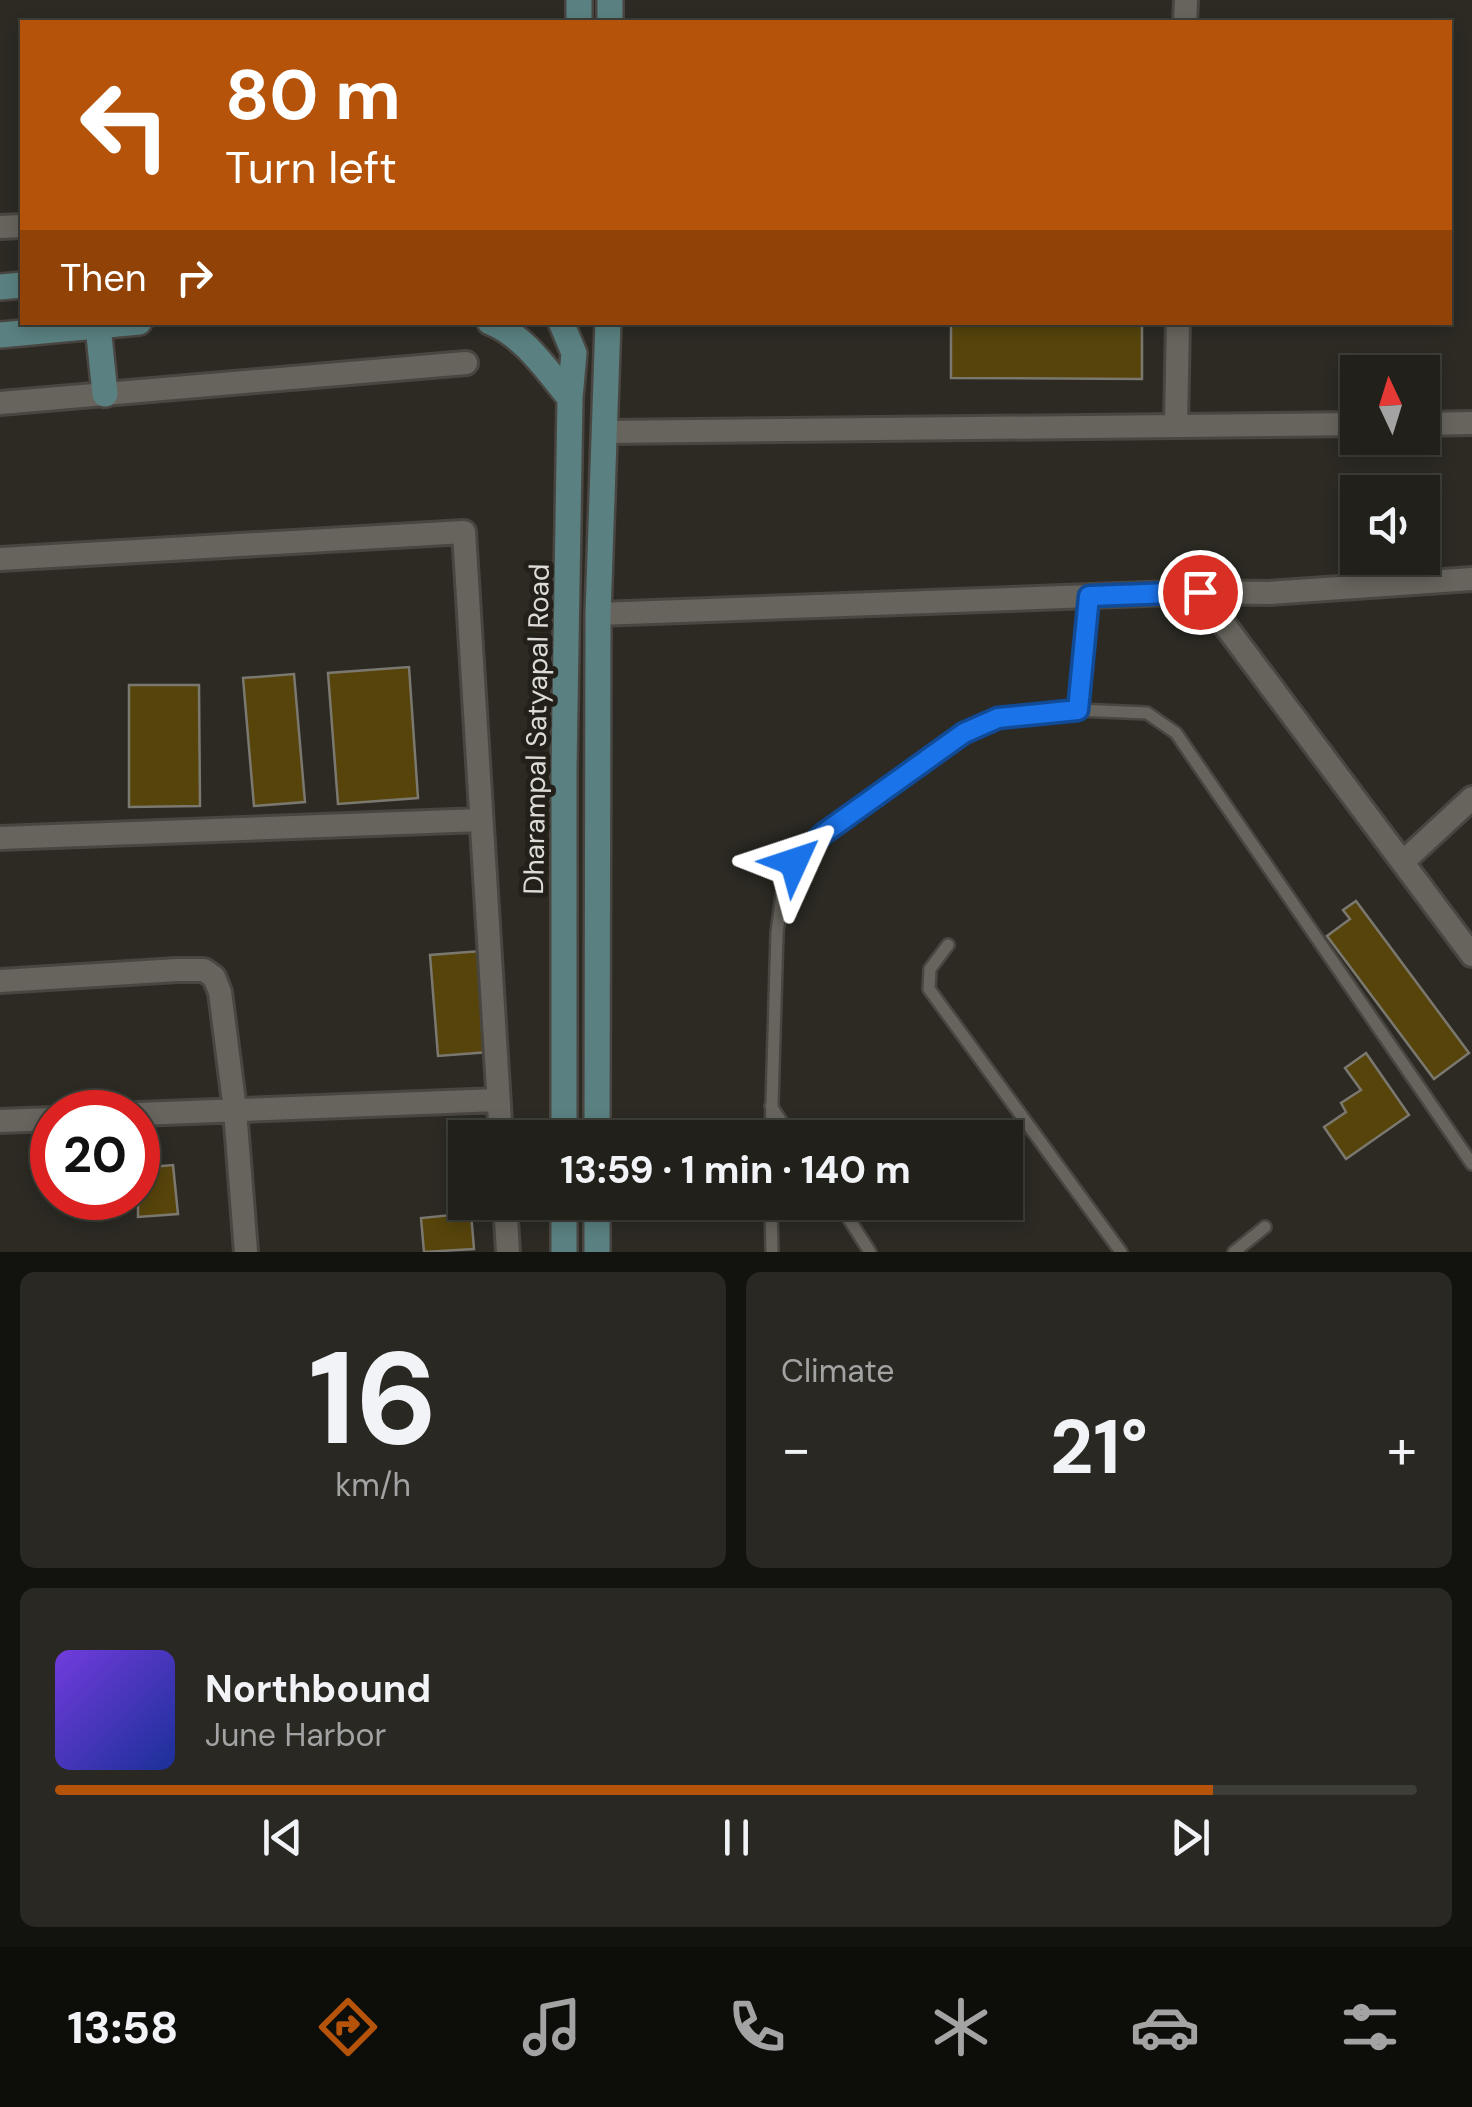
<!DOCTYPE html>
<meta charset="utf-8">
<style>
:root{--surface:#21201a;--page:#292823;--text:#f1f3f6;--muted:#a2a3a2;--line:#3e3e39;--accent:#b45309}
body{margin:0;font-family:"DM Sans",sans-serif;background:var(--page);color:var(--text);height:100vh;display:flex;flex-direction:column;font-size:38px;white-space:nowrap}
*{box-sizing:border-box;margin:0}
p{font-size:32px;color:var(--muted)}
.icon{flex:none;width:55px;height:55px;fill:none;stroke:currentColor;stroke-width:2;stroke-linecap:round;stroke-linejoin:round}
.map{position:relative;height:1252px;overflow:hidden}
.details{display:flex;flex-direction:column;gap:20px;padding:20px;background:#12120e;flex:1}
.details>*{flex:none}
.top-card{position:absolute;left:20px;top:20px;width:1432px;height:305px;border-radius:0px;box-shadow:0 5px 15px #0003,0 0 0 2px var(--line);background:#b45309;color:#fff;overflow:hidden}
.needle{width:65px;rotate:356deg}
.controls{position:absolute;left:1340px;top:355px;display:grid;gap:20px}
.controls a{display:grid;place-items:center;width:100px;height:100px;border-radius:0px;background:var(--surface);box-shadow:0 5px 15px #0003,0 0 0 2px var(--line);font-size:50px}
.speed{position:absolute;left:30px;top:1090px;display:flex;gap:20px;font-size:50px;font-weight:700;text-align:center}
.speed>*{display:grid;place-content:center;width:130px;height:130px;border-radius:50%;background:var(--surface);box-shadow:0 5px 15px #0003,0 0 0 2px var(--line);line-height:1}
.speed .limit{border:15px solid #d22;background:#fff;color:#111}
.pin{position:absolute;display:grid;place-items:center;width:85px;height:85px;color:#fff;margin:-42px;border:5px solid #fff;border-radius:50%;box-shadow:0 2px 10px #0007}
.me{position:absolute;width:110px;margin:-55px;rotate:48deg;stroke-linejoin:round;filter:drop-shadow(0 0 8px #0008)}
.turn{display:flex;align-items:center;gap:35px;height:210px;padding:0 40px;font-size:45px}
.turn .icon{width:130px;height:130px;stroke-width:2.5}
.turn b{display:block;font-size:70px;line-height:85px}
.then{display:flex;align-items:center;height:95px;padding:0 40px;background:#0003;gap:20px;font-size:38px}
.big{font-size:75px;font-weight:700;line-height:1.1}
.details .card{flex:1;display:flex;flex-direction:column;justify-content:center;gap:15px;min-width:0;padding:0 35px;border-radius:15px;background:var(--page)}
.details .dial{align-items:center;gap:0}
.dial b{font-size:130px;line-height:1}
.song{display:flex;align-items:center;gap:30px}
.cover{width:120px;height:120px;border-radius:15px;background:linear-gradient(135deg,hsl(260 70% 55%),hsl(230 70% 35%))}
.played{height:10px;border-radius:5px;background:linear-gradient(90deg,var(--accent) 85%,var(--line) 85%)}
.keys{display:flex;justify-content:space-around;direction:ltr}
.heat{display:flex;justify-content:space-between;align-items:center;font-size:55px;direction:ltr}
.details .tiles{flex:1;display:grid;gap:20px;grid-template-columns:1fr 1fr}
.card:last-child{grid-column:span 2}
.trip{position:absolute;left:448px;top:1120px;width:575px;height:100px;border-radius:0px;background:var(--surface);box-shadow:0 5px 15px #0003,0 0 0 2px var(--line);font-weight:700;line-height:100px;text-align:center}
.tabs{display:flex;height:160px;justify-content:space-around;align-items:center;background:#0d0d0a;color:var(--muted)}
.tabs .icon{width:70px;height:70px}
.tabs .active{color:var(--accent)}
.tabs b{font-size:45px;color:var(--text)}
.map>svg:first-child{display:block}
.building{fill:#56440b;stroke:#7b7870;stroke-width:2.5}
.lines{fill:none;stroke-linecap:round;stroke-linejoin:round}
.lane-casing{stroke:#494641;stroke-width:16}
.street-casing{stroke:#494641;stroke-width:28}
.secondary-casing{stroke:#494641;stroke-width:30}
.lane{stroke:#67645d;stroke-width:11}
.street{stroke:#67645d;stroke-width:22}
.secondary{stroke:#5a8081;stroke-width:25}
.route-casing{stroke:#114b97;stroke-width:25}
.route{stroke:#1a73e8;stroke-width:18}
.labels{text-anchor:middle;stroke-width:10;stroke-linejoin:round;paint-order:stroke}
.street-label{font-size:28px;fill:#dddbd7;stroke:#23201a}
</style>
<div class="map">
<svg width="1472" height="1252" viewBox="0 0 1472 1252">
<rect width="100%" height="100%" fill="#2c2a23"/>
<path class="building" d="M951,322H1142V379L951,378Z
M409,667L418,798L338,804L328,673Z
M294,674L305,802L254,806L243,678Z
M129,685H199L200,806L129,807Z
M1356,901L1469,1053L1434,1079L1327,936L1350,919L1343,910Z
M481,951L489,1052L438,1056L430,955Z
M1366,1053L1409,1115L1346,1159L1324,1127L1346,1112L1341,1103L1361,1090L1345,1068Z
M173,1165L178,1214L138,1217V1168Z
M471,1213L474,1249L424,1252L421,1218Z"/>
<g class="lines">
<g class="lane-casing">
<path id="lane" d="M1078,710L1089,597
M948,945L930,969L929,989L1121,1252
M771,1106L792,1138
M771,1138L777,933L782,894L794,862L823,834L964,733L997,718L1078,710L1147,713L1176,733L1472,1164
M771,1202L772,1252
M838,1202L870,1252
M1234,1252L1265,1227"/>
</g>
<g class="street-casing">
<path id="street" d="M1185,22L1186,0
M0,227L22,226
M0,403L466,363
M1176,424L1178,322
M1422,424L1472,423
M605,432L1358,424
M0,559L464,532L501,1138
M1200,592L1472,955
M598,614L1200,592L1268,593L1472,579
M0,838L481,820
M1404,861L1472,798
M0,981L177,970H204L214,977L220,992L235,1110L246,1252
M138,1114L498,1100
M0,1121L52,1119
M505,1202L508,1252"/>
</g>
<g class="secondary-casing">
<path id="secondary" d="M579,22V0
M610,22V0
M0,287L22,285
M490,322C525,336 547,371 570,398
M561,322L574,353L570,398L564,769V1138
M98,326L105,394
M0,335L139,322
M597,1138L598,614L608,322
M564,1252V1202
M597,1252V1202"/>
</g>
<use href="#lane" class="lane"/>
<use href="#street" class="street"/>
<use href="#secondary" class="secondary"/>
</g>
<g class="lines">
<g class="route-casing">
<path id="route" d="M794,862L823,834L964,733L998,718L1078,710L1089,596L1200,592"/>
</g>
<use href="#route" class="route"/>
</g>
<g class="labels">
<g class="street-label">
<text transform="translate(536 729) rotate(-89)" y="10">Dharampal Satyapal Road</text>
</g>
</g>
</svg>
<div class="controls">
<a><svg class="needle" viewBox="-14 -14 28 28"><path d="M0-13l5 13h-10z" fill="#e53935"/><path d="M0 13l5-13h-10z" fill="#a2a3a2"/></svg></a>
<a><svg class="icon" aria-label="sound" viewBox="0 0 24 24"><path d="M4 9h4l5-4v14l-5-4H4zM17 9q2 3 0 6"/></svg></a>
</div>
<div class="speed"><div class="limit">20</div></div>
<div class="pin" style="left:1200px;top:592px;background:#d93025"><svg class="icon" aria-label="arrive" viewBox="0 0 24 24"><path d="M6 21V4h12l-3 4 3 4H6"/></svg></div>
<svg class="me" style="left:794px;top:862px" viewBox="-20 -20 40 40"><path d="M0-17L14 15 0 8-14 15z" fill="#1a73e8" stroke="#fff" stroke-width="4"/></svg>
<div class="trip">13:59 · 1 min · 140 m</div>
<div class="top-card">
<div class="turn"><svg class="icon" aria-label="left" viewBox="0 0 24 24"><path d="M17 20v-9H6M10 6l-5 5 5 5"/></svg><div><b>80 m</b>Turn left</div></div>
<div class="then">Then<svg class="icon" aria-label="right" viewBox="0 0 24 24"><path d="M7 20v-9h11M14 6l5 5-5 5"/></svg></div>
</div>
</div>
<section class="details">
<div class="tiles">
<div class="card dial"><b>16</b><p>km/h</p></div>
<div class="card"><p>Climate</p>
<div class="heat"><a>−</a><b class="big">21°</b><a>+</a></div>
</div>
<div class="card">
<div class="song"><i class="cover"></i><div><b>Northbound</b><p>June Harbor</p></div></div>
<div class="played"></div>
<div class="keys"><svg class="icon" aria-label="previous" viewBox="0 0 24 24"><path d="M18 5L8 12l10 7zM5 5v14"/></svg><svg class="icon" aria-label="pause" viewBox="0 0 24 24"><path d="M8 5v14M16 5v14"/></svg><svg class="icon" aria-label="next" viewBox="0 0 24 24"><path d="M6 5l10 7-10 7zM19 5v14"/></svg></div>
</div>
</div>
</section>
<nav class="tabs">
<b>13:58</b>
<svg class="icon active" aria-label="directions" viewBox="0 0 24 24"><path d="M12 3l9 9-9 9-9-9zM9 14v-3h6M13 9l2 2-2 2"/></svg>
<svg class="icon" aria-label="music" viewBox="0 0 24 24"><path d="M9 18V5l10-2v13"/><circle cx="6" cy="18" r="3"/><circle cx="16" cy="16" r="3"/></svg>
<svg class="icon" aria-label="phone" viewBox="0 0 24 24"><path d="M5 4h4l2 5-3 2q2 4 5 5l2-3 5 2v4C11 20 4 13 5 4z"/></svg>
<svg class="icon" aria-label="climate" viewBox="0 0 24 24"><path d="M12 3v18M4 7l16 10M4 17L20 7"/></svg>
<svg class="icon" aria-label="car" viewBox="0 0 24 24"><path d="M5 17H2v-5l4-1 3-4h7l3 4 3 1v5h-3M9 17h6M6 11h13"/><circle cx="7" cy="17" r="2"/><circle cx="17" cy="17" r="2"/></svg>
<svg class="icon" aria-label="filters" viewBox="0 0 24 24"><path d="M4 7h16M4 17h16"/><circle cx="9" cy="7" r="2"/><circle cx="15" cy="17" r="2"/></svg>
</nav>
